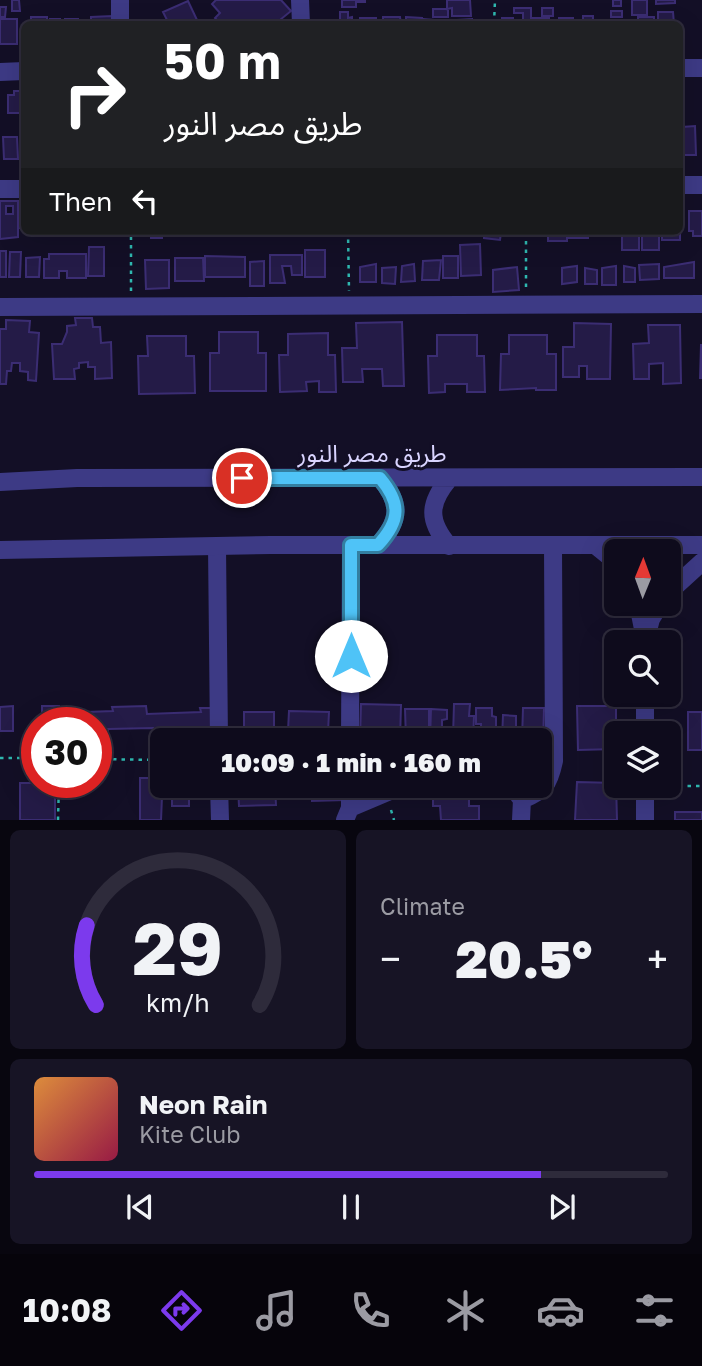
<!DOCTYPE html>
<meta charset="utf-8">
<style>
:root{--surface:#0e0b1c;--page:#171425;--text:#f1f3f6;--muted:#9b9ba3;--line:#2e2b3b;--accent:#7c3aed}
body{margin:0;font-family:"Golos Text","Noto Sans Arabic",sans-serif;background:var(--page);color:var(--text);height:100vh;display:flex;flex-direction:column;font-size:26px;white-space:nowrap}
*{box-sizing:border-box;margin:0}
p{font-size:23px;color:var(--muted)}
.icon{flex:none;width:38px;height:38px;fill:none;stroke:currentColor;stroke-width:2;stroke-linecap:round;stroke-linejoin:round}
.map{position:relative;height:820px;overflow:hidden}
.sheet{display:flex;flex-direction:column;gap:10px;padding:10px;background:#08060f;flex:1}
.sheet>*{flex:none}
.banner{position:absolute;left:21px;top:21px;width:662px;height:214px;border-radius:10px;box-shadow:0 7px 28px #0002,0 0 0 2px var(--line);background:#202124;color:#fff;overflow:hidden}
.needle{width:46px;rotate:1deg}
.controls{position:absolute;left:604px;top:539px;display:grid;gap:14px}
.controls a{display:grid;place-items:center;width:77px;height:77px;border-radius:10px;background:var(--surface);box-shadow:0 7px 28px #0002,0 0 0 2px var(--line);font-size:35px}
.speed{position:absolute;left:21px;top:707px;display:flex;gap:14px;font-size:35px;font-weight:700;text-align:center}
.speed>*{display:grid;place-content:center;width:91px;height:91px;border-radius:50%;background:var(--surface);box-shadow:0 7px 28px #0002,0 0 0 2px var(--line);line-height:1}
.speed .limit{border:10px solid #d22;background:#fff;color:#111}
.pin{position:absolute;display:grid;place-items:center;width:60px;height:60px;color:#fff;margin:-30px;border:4px solid #fff;border-radius:50%;box-shadow:0 2px 7px #0007}
.me{position:absolute;width:77px;margin:-38px;rotate:0deg;stroke-linejoin:round;filter:drop-shadow(0 0 5px #0008)}
.turn{display:flex;align-items:center;gap:24px;height:147px;padding:0 28px;font-size:32px}
.turn .icon{width:91px;height:91px;stroke-width:2.5}
.turn b{display:block;font-size:49px;line-height:60px}
.then{display:flex;align-items:center;height:66px;padding:0 28px;background:#0003;gap:14px;font-size:26px}
.big{font-size:52px;font-weight:800;line-height:1.1}
.sheet .widget{flex:1;display:flex;flex-direction:column;justify-content:center;gap:10px;min-width:0;padding:0 24px;border-radius:10px;background:var(--page)}
.sheet .dial{align-items:center;gap:0}
.dial svg{height:182px;overflow:visible;fill:none;stroke:var(--line);stroke-width:7;stroke-linecap:round;text-anchor:middle}
.dial text{fill:var(--text);stroke:none}
.song{display:flex;align-items:center;gap:21px}
.cover{width:84px;height:84px;border-radius:10px;background:linear-gradient(135deg,hsl(30 70% 55%),hsl(340 70% 35%))}
.played{height:7px;border-radius:4px;background:linear-gradient(90deg,var(--accent) 80%,var(--line) 80%)}
.keys{display:flex;justify-content:space-around;direction:ltr}
.heat{display:flex;justify-content:space-between;align-items:center;font-size:38px;direction:ltr}
.sheet .tiles{flex:1;display:grid;gap:10px;grid-template-columns:1fr 1fr}
.widget:last-child{grid-column:span 2}
.trip{position:absolute;left:150px;top:728px;width:402px;height:70px;border-radius:10px;background:var(--surface);box-shadow:0 7px 28px #0002,0 0 0 2px var(--line);font-weight:800;line-height:70px;text-align:center}
.dock{display:flex;height:112px;justify-content:space-around;align-items:center;background:#06040b;color:var(--muted)}
.dock .icon{width:49px;height:49px}
.dock .current{color:var(--accent)}
.dock b{font-size:32px;color:var(--text)}
.map>svg:first-child{display:block}
.building{fill:#241b47;stroke:#3b2d73;stroke-width:2;fill-rule:evenodd}
.lines{fill:none;stroke-linecap:round;stroke-linejoin:round}
.path{stroke:#2fb8b0;stroke-width:2.5;stroke-dasharray:3.5 5;stroke-linecap:butt}
.minor{stroke:#3d3a85;stroke-width:18}
.tertiary{stroke:#3d3a85;stroke-width:18}
.route-casing{stroke:#337fa1;stroke-width:18}
.route{stroke:#4fc3f7;stroke-width:12}
.labels{text-anchor:middle;stroke-width:6;stroke-linejoin:round;paint-order:stroke}
.street-label{font-size:24px;fill:#d9d4ff;stroke:#130f26}
</style>
<div class="map">
<svg width="702" height="820" viewBox="0 0 702 820">
<rect width="100%" height="100%" fill="#130f26"/>
<path class="building" d="M12,0H19L20,11H12Z
M216,0H281L291,11L275,24H221L215,18L220,13L212,4Z
M342,0H365V2H356V7H342Z
M447,0H470L471,16H452V8L447,9Z
M613,0H621V6H613Z
M632,0H647V15H632Z
M656,0H675V3L656,4Z
M188,1L197,20L186,24H169L163,12Z
M0,7H6L5,17H0Z
M514,8H531V18H549V24H523V13H514Z
M542,8H553V16H542Z
M433,9H448V17H433Z
M611,11H622V17H611Z
M340,12H348V18L352,17V24H340Z
M658,12H673L674,24H658Z
M112,16V24H91V17Z
M583,16H593V24H599H579H583Z
M31,17H47V24H31Z
M383,17H400L401,24H383Z
M406,17L422,18V24H403H406Z
M638,17H654V24H638Z
M360,18H376V24H360Z
M502,18H513V24H502Z
M559,18H573V24H559Z
M0,19H17V44H0Z
M50,19H60V24H50Z
M65,19H78V24H65Z
M423,19L434,20V24H424Z
M472,19V24H459L458,20Z
M14,91H24V113H8V95H14Z
M695,126L696,155H683L682,127Z
M3,137H17L18,159H4Z
M0,201H18V237L0,239ZM6,206H13V214H6Z
M20,201L24,202V228H20Z
M689,211H702V236H693V231H689Z
M680,230V240H662V231Z
M151,231H166L162,232V238H151Z
M374,231H385V236H374Z
M484,231L501,233L500,240L484,238Z
M548,231H567V241H548Z
M569,231H588V238H569Z
M622,231H639V250H622Z
M642,231H659V250H642Z
M480,244L481,275L461,276L460,245Z
M89,247H104V276H88Z
M305,250H325V277H305Z
M0,251H6V277H0Z
M10,252H21L20,277H9Z
M49,254H86V278H67V271H59V278H44V259H49Z
M270,255H302V275H292L291,266H282L285,283H270Z
M205,256L245,257V277H205Z
M443,256H458V278H443Z
M40,257L39,277H26V258Z
M175,258H203L204,281H175Z
M145,260H169V288L146,289Z
M441,260L439,280H422L423,261Z
M264,261V286H250V262Z
M694,262V278H664V267Z
M376,264V282H360V267Z
M414,264L415,281L401,282L402,266Z
M659,264V279L640,280L639,265Z
M577,266V282L562,284V268Z
M616,266V285H602V268Z
M624,266L635,268V282H624Z
M396,267L395,284L382,283V268Z
M517,267L519,290L493,292V270Z
M585,268L597,270V284H585Z
M75,318H92L93,327H100L101,343L111,342L112,378L95,379V367H88V362L79,363V368L74,369L75,379H54L52,344H62L67,332V326L76,325Z
M6,320L30,321L29,332L39,333L36,381L28,380V372L20,371V363H12L11,371H7L6,384H0V329H6Z
M402,322L404,386H383L382,369H362L363,382H343L342,348H357L356,323Z
M574,323L611,324L610,379H587V366H579V377H563V347H574Z
M648,325H680L681,383L663,384V363L649,364V379H634L633,344L649,343Z
M219,332H258V353H266V391H210V353H219Z
M328,333V355H335L336,392H319V381L306,382L307,391L280,392L279,355H288V334Z
M437,335H477V356H484L485,392H467V384H445V392L429,393L428,356H437Z
M509,335H547V354H556V390H536V388L500,390L501,354H509Z
M147,336H186V356H194L195,393L139,394L138,356H148Z
M701,345H702V378H700Z
M361,704L401,705L400,740H360Z
M454,704H470L469,716H474L473,740H456V737H453Z
M13,706V731H0V707Z
M42,706H59V713L113,711L112,707L146,706L147,714L201,712L200,708H216L217,728L195,729V733L154,734L153,728L108,729V733H96V723H42Z
M577,706H616V749L578,750Z
M476,708H492V716L496,717V740H476V731H481V724H476Z
M523,708H544L543,746H541V740H522Z
M405,709H429V740H406Z
M431,709L447,710V719L442,720V732L447,733L446,740H430Z
M289,711L329,712L328,732L288,731Z
M244,712H274V740H238V738H244Z
M688,712H702V750H688Z
M503,715L516,716V740H502Z
M289,735H329V740H289Z
M30,761H37V782L55,783V820H20V783H30Z
M140,778H158V788L189,786V806H172V797H162L161,820H140Z
M577,782L616,783L617,820H575Z
M238,786H275L276,805L239,806Z
M312,786H345V800L312,801Z
M433,786H469V806H479V820H441L440,806H433Z
M675,812H702V820H675Z"/>
<g class="lines">
<path class="path" d="M494,24L495,0
M348,231L349,291
M526,287V231
M131,291V231
M0,758H37
M96,759L163,760
M662,786H702
M391,810L394,820
M58,820L59,782"/>
<path class="minor" d="M300,0L301,24
M120,24V0
M679,68H702
M0,72L24,71
M679,185H702
M0,189H24
M0,307L702,304
M595,545L616,562
M217,546L219,740
M668,593L702,562
M638,604L644,634
M645,642L651,619L660,604
M645,733V695
M350,740L351,545
M219,786L220,820
M512,786L522,800L521,820
M522,800C544,791 549,785 554,761L553,545
M350,808L402,786
M345,820L350,808V786
M645,820V786"/>
<path class="tertiary" d="M0,482L77,478L702,477
M378,545C401,520 401,503 380,478
M449,546C428,521 428,504 449,479
M0,550L271,545H702"/>
</g>
<g class="lines">
<g class="route-casing">
<path id="route" d="M242,478H380C401,503 401,520 378,545H351V656"/>
</g>
<use href="#route" class="route"/>
</g>
<g class="labels">
<g class="street-label">
<text x="372" y="462">طريق مصر النور</text>
</g>
</g>
</svg>
<div class="controls">
<a><svg class="needle" viewBox="-14 -14 28 28"><path d="M0-13l5 13h-10z" fill="#e53935"/><path d="M0 13l5-13h-10z" fill="#9b9ba3"/></svg></a>
<a><svg class="icon" aria-label="search" viewBox="0 0 24 24"><circle cx="10" cy="10" r="6"/><path d="M15 15l6 6"/></svg></a>
<a><svg class="icon" aria-label="layers" viewBox="0 0 24 24"><path d="M12 4l9 5-9 5-9-5zM3 14l9 5 9-5"/></svg></a>
</div>
<div class="speed"><div class="limit">30</div></div>
<div class="pin" style="left:242px;top:478px;background:#d93025"><svg class="icon" aria-label="arrive" viewBox="0 0 24 24"><path d="M6 21V4h12l-3 4 3 4H6"/></svg></div>
<svg class="me" style="left:351px;top:656px" viewBox="-20 -20 40 40"><circle r="19" fill="#fff"/><path d="M0-13L10 11 0 6-10 11z" fill="#4fc3f7"/></svg>
<div class="trip">10:09 · 1 min · 160 m</div>
<div class="banner">
<div class="turn"><svg class="icon" aria-label="right" viewBox="0 0 24 24"><path d="M7 20v-9h11M14 6l5 5-5 5"/></svg><div><b>50 m</b>طريق مصر النور</div></div>
<div class="then">Then<svg class="icon" aria-label="left" viewBox="0 0 24 24"><path d="M17 20v-9H6M10 6l-5 5 5 5"/></svg></div>
</div>
</div>
<section class="sheet">
<div class="tiles">
<div class="widget dial"><svg viewBox="0 0 100 80">
<path d="M14 69A42 42 0 1 1 86 69"/>
<path d="M14 69A42 42 0 0 1 10 34" stroke="#7c3aed"/>
<text x="50" y="56" font-size="32" font-weight="700">29</text>
<text x="50" y="72" font-size="11">km/h</text>
</svg></div>
<div class="widget"><p>Climate</p>
<div class="heat"><a>−</a><b class="big">20.5°</b><a>+</a></div>
</div>
<div class="widget">
<div class="song"><i class="cover"></i><div><b>Neon Rain</b><p>Kite Club</p></div></div>
<div class="played"></div>
<div class="keys"><svg class="icon" aria-label="previous" viewBox="0 0 24 24"><path d="M18 5L8 12l10 7zM5 5v14"/></svg><svg class="icon" aria-label="pause" viewBox="0 0 24 24"><path d="M8 5v14M16 5v14"/></svg><svg class="icon" aria-label="next" viewBox="0 0 24 24"><path d="M6 5l10 7-10 7zM19 5v14"/></svg></div>
</div>
</div>
</section>
<nav class="dock">
<b>10:08</b>
<svg class="icon current" aria-label="directions" viewBox="0 0 24 24"><path d="M12 3l9 9-9 9-9-9zM9 14v-3h6M13 9l2 2-2 2"/></svg>
<svg class="icon" aria-label="music" viewBox="0 0 24 24"><path d="M9 18V5l10-2v13"/><circle cx="6" cy="18" r="3"/><circle cx="16" cy="16" r="3"/></svg>
<svg class="icon" aria-label="phone" viewBox="0 0 24 24"><path d="M5 4h4l2 5-3 2q2 4 5 5l2-3 5 2v4C11 20 4 13 5 4z"/></svg>
<svg class="icon" aria-label="climate" viewBox="0 0 24 24"><path d="M12 3v18M4 7l16 10M4 17L20 7"/></svg>
<svg class="icon" aria-label="car" viewBox="0 0 24 24"><path d="M5 17H2v-5l4-1 3-4h7l3 4 3 1v5h-3M9 17h6M6 11h13"/><circle cx="7" cy="17" r="2"/><circle cx="17" cy="17" r="2"/></svg>
<svg class="icon" aria-label="filters" viewBox="0 0 24 24"><path d="M4 7h16M4 17h16"/><circle cx="9" cy="7" r="2"/><circle cx="15" cy="17" r="2"/></svg>
</nav>
